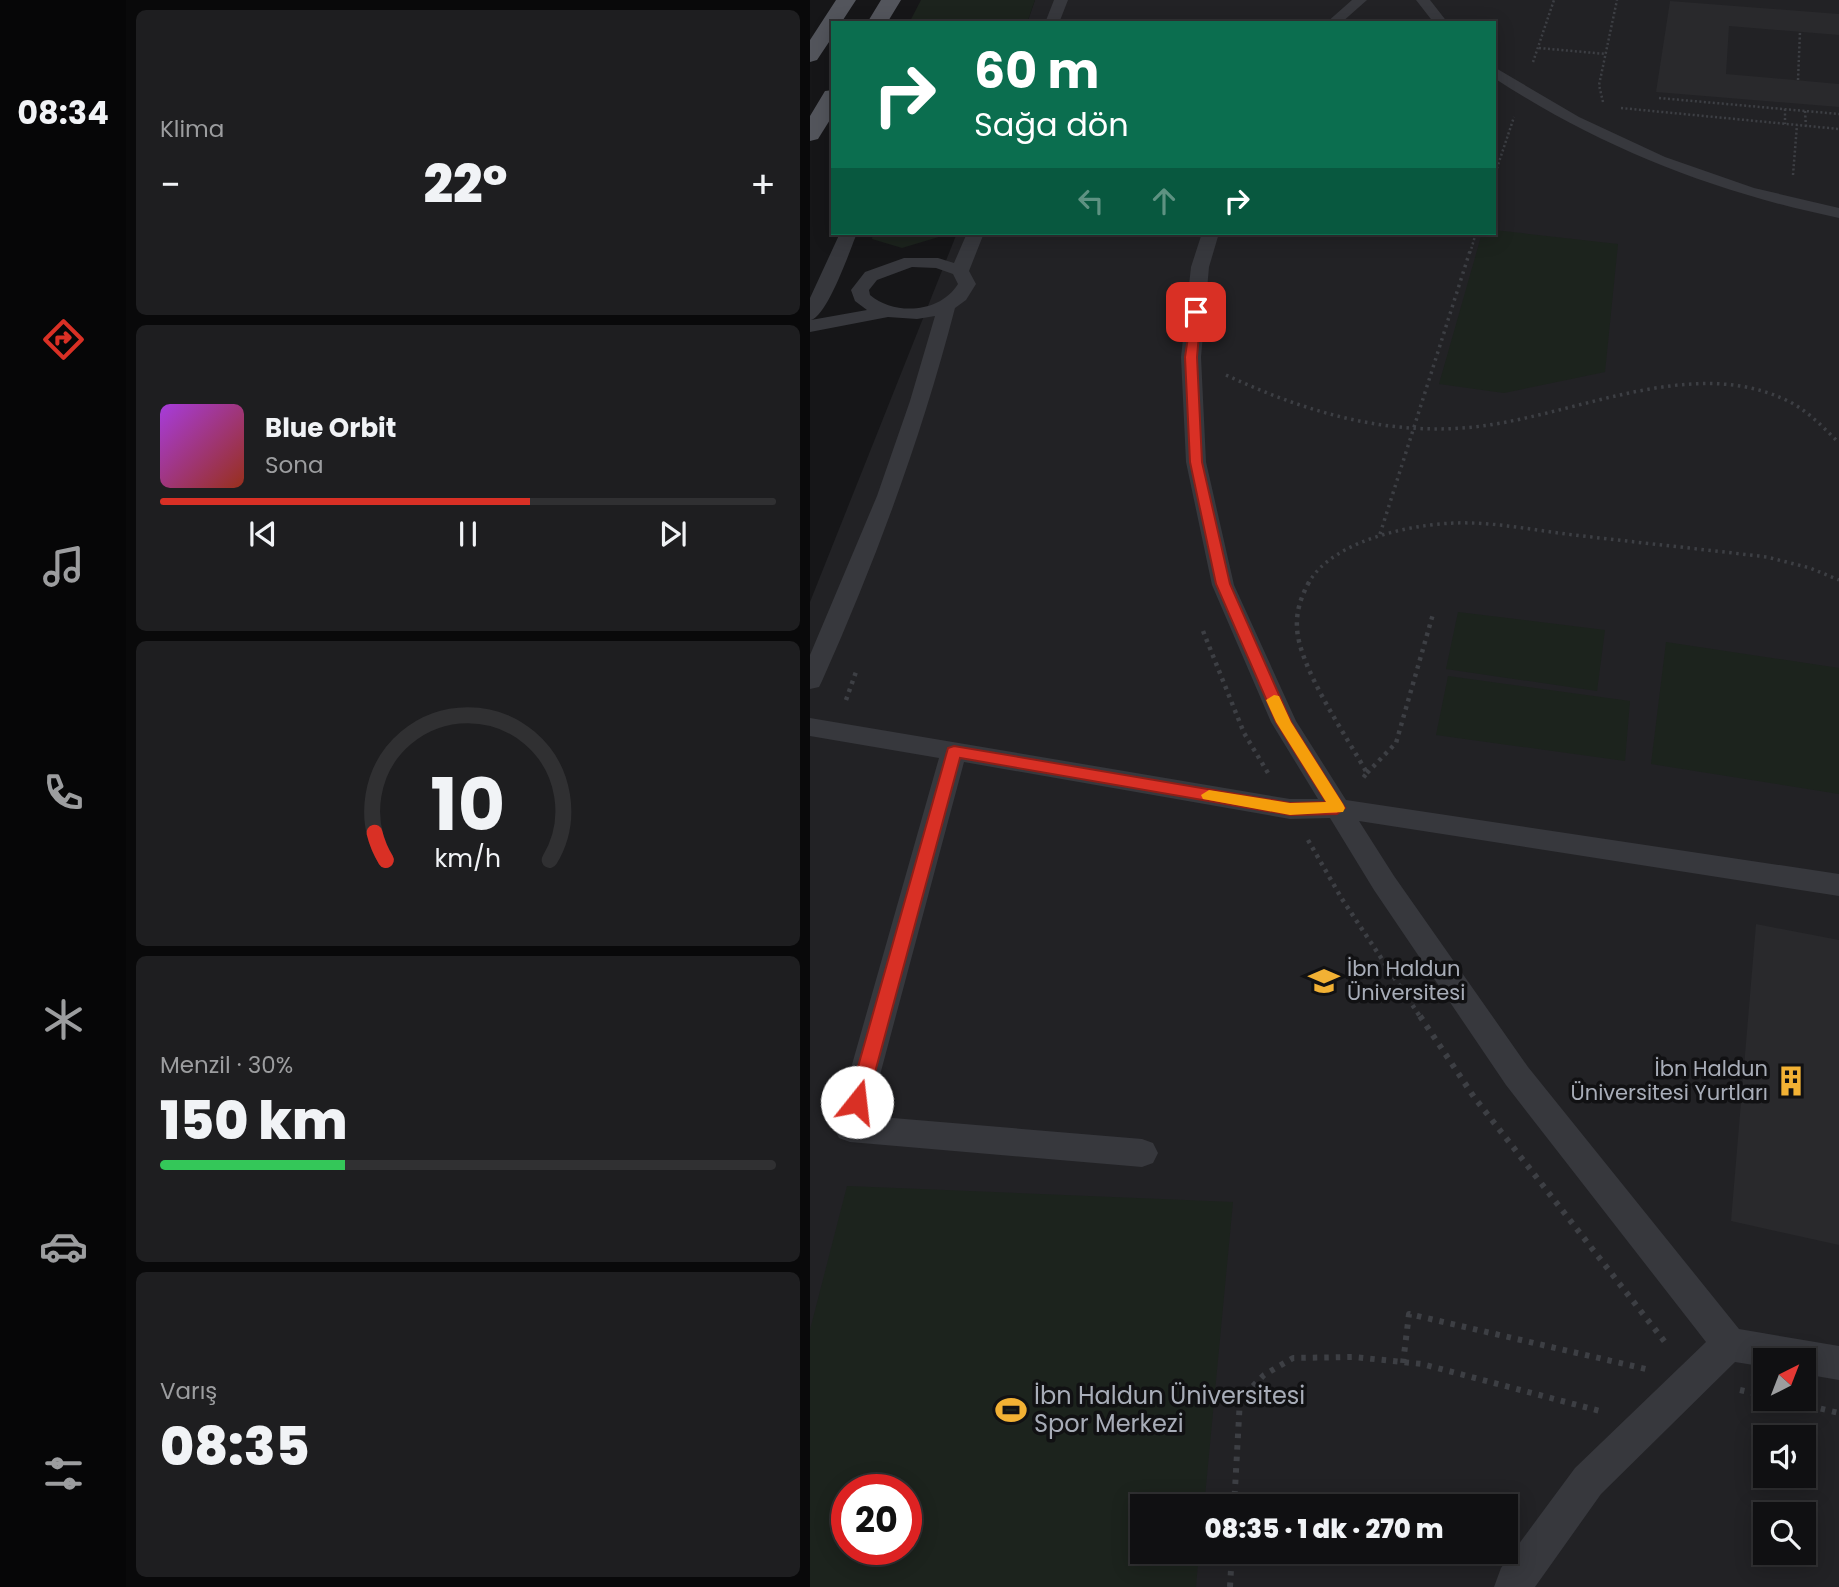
<!DOCTYPE html>
<html lang="tr">
<meta charset="utf-8">
<style>
:root{--surface:#101012;--page:#1e1e20;--text:#f1f3f6;--muted:#9c9d9f;--line:#303032;--accent:#d93025}
body{margin:0;font-family:Poppins,sans-serif;background:var(--page);color:var(--text);height:100vh;display:flex;flex-direction:column;font-size:26px;white-space:nowrap}
*{box-sizing:border-box;margin:0}
p{font-size:23px;color:var(--muted)}
.icon{flex:none;width:38px;height:38px;fill:none;stroke:currentColor;stroke-width:2;stroke-linecap:round;stroke-linejoin:round}
.map{position:relative;flex:1;overflow:hidden}
.details{display:flex;flex-direction:column;gap:10px;padding:10px;background:#09090a;width:684px}
.details>*{flex:none}
.hud{position:absolute;left:21px;top:21px;width:665px;height:214px;border-radius:0px;box-shadow:0 4px 18px #0003,0 0 0 2px var(--line);background:#0b6e4f;color:#fff;overflow:hidden}
.needle{width:46px;rotate:42deg}
.buttons{position:absolute;left:943px;top:1348px;display:grid;gap:14px}
.buttons a{display:grid;place-items:center;width:63px;height:63px;border-radius:0px;background:var(--surface);box-shadow:0 4px 18px #0003,0 0 0 2px var(--line);font-size:35px}
.speed{position:absolute;left:21px;top:1474px;display:flex;gap:14px;font-size:35px;font-weight:700;text-align:center}
.speed>*{display:grid;place-content:center;width:91px;height:91px;border-radius:50%;background:var(--surface);box-shadow:0 4px 18px #0003,0 0 0 2px var(--line);line-height:1}
.speed .limit{border:10px solid #d22;background:#fff;color:#111}
.pin{position:absolute;display:grid;place-items:center;width:60px;height:60px;color:#fff;margin:-30px;border-radius:14px;box-shadow:0 4px 10px #0006}
.me{position:absolute;width:77px;margin:-38px;rotate:16deg;stroke-linejoin:round;filter:drop-shadow(0 0 5px #0008)}
.turn{display:flex;align-items:center;gap:24px;height:147px;padding:0 28px;font-size:32px}
.turn .icon{width:91px;height:91px;stroke-width:2.5}
.turn b{display:block;font-size:49px;line-height:60px}
.lanes{display:flex;align-items:center;height:66px;padding:0 28px;background:#0003;justify-content:center;gap:35px;direction:ltr}
.lanes .off{opacity:.35}
.big{font-size:52px;font-weight:800;line-height:1.1}
.details .widget{flex:1;display:flex;flex-direction:column;justify-content:center;gap:10px;min-width:0;padding:0 24px;border-radius:10px;background:var(--page)}
.details .dial{align-items:center;gap:0}
.dial svg{height:182px;overflow:visible;fill:none;stroke:var(--line);stroke-width:7;stroke-linecap:round;text-anchor:middle}
.dial text{fill:var(--text);stroke:none}
.song{display:flex;align-items:center;gap:21px}
.cover{width:84px;height:84px;border-radius:10px;background:linear-gradient(135deg,hsl(280 70% 55%),hsl(10 70% 35%))}
.played{height:7px;border-radius:4px;background:linear-gradient(90deg,var(--accent) 60%,var(--line) 60%)}
.keys{display:flex;justify-content:space-around;direction:ltr}
.heat{display:flex;justify-content:space-between;align-items:center;font-size:38px;direction:ltr}
.charge{height:10px;border-radius:5px;background:linear-gradient(90deg,#34c759 30%,var(--line) 0)}
.trip{position:absolute;left:320px;top:1494px;width:388px;height:70px;border-radius:0px;background:var(--surface);box-shadow:0 4px 18px #0003,0 0 0 2px var(--line);font-weight:800;line-height:70px;text-align:center}
main{display:flex;flex:1;min-height:0}
.menu{display:flex;flex-direction:column;width:126px;justify-content:space-around;align-items:center;background:#060607;color:var(--muted)}
.menu .icon{width:49px;height:49px}
.menu .current{color:var(--accent)}
.menu b{font-size:32px;color:var(--text)}
.map>svg:first-child{display:block}
.built{fill:#222225;fill-rule:evenodd}
.green{fill:#1c231d;fill-rule:evenodd}
.building{fill:#29292c}
.lines{fill:none;stroke-linecap:round;stroke-linejoin:round}
.path-far3{stroke:#3d3f44;stroke-width:2.5;stroke-dasharray:2 2.5;stroke-linecap:butt}
.path-far2{stroke:#3d3f44;stroke-width:3.5;stroke-dasharray:2.5 4.5;stroke-linecap:butt}
.path-far1{stroke:#3d3f44;stroke-width:4.5;stroke-dasharray:3.5 5;stroke-linecap:butt}
.path{stroke:#3d3f44;stroke-width:6;stroke-dasharray:4.5 7;stroke-linecap:butt}
.lane{fill:#37383d;fill-rule:evenodd}
.primary{fill:#53555c;fill-rule:evenodd}
.route{fill:#d93025;stroke:#8d1f18;stroke-width:2}
.slow{fill:#f59e0b}
.labels{text-anchor:middle;stroke-width:7;stroke-linejoin:round;paint-order:stroke}
.poi-label{font-size:21px;fill:#a8adb8;stroke:#111113;text-anchor:start}
.near-poi-label{font-size:24px;fill:#a8adb8;stroke:#111113;text-anchor:start}
</style>
<main>
<nav class="menu">
<b>08:34</b>
<svg class="icon current" aria-label="directions" viewBox="0 0 24 24"><path d="M12 3l9 9-9 9-9-9zM9 14v-3h6M13 9l2 2-2 2"/></svg>
<svg class="icon" aria-label="music" viewBox="0 0 24 24"><path d="M9 18V5l10-2v13"/><circle cx="6" cy="18" r="3"/><circle cx="16" cy="16" r="3"/></svg>
<svg class="icon" aria-label="phone" viewBox="0 0 24 24"><path d="M5 4h4l2 5-3 2q2 4 5 5l2-3 5 2v4C11 20 4 13 5 4z"/></svg>
<svg class="icon" aria-label="climate" viewBox="0 0 24 24"><path d="M12 3v18M4 7l16 10M4 17L20 7"/></svg>
<svg class="icon" aria-label="car" viewBox="0 0 24 24"><path d="M5 17H2v-5l4-1 3-4h7l3 4 3 1v5h-3M9 17h6M6 11h13"/><circle cx="7" cy="17" r="2"/><circle cx="17" cy="17" r="2"/></svg>
<svg class="icon" aria-label="filters" viewBox="0 0 24 24"><path d="M4 7h16M4 17h16"/><circle cx="9" cy="7" r="2"/><circle cx="15" cy="17" r="2"/></svg>
</nav>
<section class="details">
<div class="widget"><p>Klima</p>
<div class="heat"><a>−</a><b class="big">22°</b><a>+</a></div>
</div>
<div class="widget">
<div class="song"><i class="cover"></i><div><b>Blue Orbit</b><p>Sona</p></div></div>
<div class="played"></div>
<div class="keys"><svg class="icon" aria-label="previous" viewBox="0 0 24 24"><path d="M18 5L8 12l10 7zM5 5v14"/></svg><svg class="icon" aria-label="pause" viewBox="0 0 24 24"><path d="M8 5v14M16 5v14"/></svg><svg class="icon" aria-label="next" viewBox="0 0 24 24"><path d="M6 5l10 7-10 7zM19 5v14"/></svg></div>
</div>
<div class="widget dial"><svg viewBox="0 0 100 80">
<path d="M14 69A42 42 0 1 1 86 69"/>
<path d="M14 69A42 42 0 0 1 9 57" stroke="#d93025"/>
<text x="50" y="56" font-size="32" font-weight="700">10</text>
<text x="50" y="72" font-size="11">km/h</text>
</svg></div>
<div class="widget"><p>Menzil · 30%</p><b class="big">150 km</b><div class="charge"></div></div>
<div class="widget"><p>Varış</p><b class="big">08:35</b></div>
</section>
<div class="map">
<svg width="1029" height="1587" viewBox="0 0 1029 1587">
<rect width="100%" height="100%" fill="#161618"/>
<path class="built" d="M225,0H1029V1587H0V602L147,233H684V23H217ZM956,1360H994V1398H956ZM956,1437H994V1475H956ZM37,1489H96V1549H37ZM332,1507H696V1552H332ZM956,1514H994V1552H956Z"/>
<path class="green" d="M111,0H225L217,23H99Z
M684,230L808,244L795,372L694,393L629,384L672,233H684Z
M63,233H142L92,248L62,239Z
M648,612L795,630L787,691L636,669Z
M856,642L1029,668V794L841,764Z
M638,676L820,701L815,761L626,735Z
M37,1186L423,1202L394,1507H332V1552H389L386,1587H0V1330ZM96,1489V1549H37V1489Z"/>
<path class="building" d="M860,1L1029,14V35L919,26L916,74L1029,84V107L846,92Z
M946,924L1029,940V1245L921,1221Z"/>
<g class="lines">
<path class="path-far3" d="M729,48L796,54
M723,62L744,0
M988,80L990,32
M849,98L1029,114
M793,102L789,85L807,0
M811,108L1029,129
M975,109V124
M995,111L996,127
M983,175L987,125
M684,177L704,117
M660,253L666,233"/>
<path class="path-far2" d="M416,375C491,410 569,434 652,428C757,421 880,351 980,402C999,412 1014,428 1029,443
M570,534L660,251
M498,584C522,538 613,521 661,523C693,524 725,530 756,534C823,542 890,549 957,557L1000,568L1029,580"/>
<path class="path-far1" d="M499,582C491,597 486,611 487,628C489,668 537,737 557,773L553,778
M393,631L434,733L458,773
M36,700L47,669
M557,773L586,743L623,614
M498,840L532,899L611,1018"/>
<path class="path" d="M610,1016L664,1097L858,1346
M593,1363L599,1314L836,1369
M930,1390L956,1396
M966,1398L1029,1413
M424,1507L430,1399L454,1375L483,1358L544,1357L612,1364L790,1411
M420,1587L422,1552"/>
<path class="lane" d="M244,0H258L249,23H235Z
M542,0H557L531,23H516Z
M606,0H620L638,23H624Z
M684,67L769,117L855,157L944,188L1029,208V218C904,192 791,148 684,78Z
M30,233H47C40,250 18,315 1,320L57,310L45,301L41,290L55,272L94,258H128L144,263L157,233H174L159,271L166,284L156,300L145,308C112,436 66,560 12,681L9,687L0,689V655L67,496L100,401L125,316L107,319L78,317L0,332V298ZM102,267L126,268L143,274L148,284C130,313 85,316 60,295L59,290L67,280Z
M392,233H409L399,267L391,357L396,462L424,585L486,721L536,800L1029,874V896L549,821L584,876L718,1067L929,1329L1029,1346V1380L994,1374V1360H956V1367L925,1362L791,1494L725,1587H684L691,1568L765,1468L896,1342L696,1085L564,890L520,818L480,819L154,762L59,1116L332,1139L343,1143L348,1153L343,1163L332,1167L40,1142L29,1138L24,1128L129,758L0,736V718L480,799H508L461,722L402,585L376,462L371,357L381,267Z"/>
<path class="primary" d="M26,0H46L31,23H23V36L7,60L0,62V40Z
M71,0H91L77,23H57Z
M23,90V115L8,139L0,141V116L15,91Z"/>
</g>
<path class="route" d="M382,310L391,312L387,357L392,462L420,584L481,722L535,808L527,814L480,815L150,758L57,1102L54,1107L47,1110L41,1107L38,1102L138,748L144,746L480,803L516,802L466,722L406,584L380,462L375,357Z"/>
<path class="slow" d="M464,695L469,696L481,722L533,804L535,808L533,812L480,815L393,799L391,795L399,790L480,803L516,802L466,722L456,700Z"/>
<defs>
<g id="university-bare" transform="scale(2.415)"><path d="M0-5L7-2L0 1L-7-2ZM-4 1L0 2.5L4 1V4Q0 6-4 4Z" fill="#f2b134" stroke="#111113" stroke-width="2.5" paint-order="stroke"/></g>
<g id="building-bare" transform="scale(2.415)"><path d="M-4-6H4V6H1V3H-1V6H-4ZM-2.5-4.3h1.7v1.8h-1.7ZM.8-4.3h1.7v1.8H.8ZM-2.5-1h1.7V.8h-1.7ZM.8-1h1.7V.8H.8Z" fill="#f2b134" stroke="#111113" stroke-width="2.5" paint-order="stroke"/></g>
<g id="stadium-bare" transform="scale(2.415)"><path d="M0-5a6.5 5 0 1 0 0 10a6.5 5 0 1 0 0-10ZM-3.5-1.8h7v3.6h-7Z" fill="#f2b134" stroke="#111113" stroke-width="2.5" paint-order="stroke"/></g>
</defs>
<g fill-rule="evenodd">
<use href="#university-bare" x="514" y="981"/>
<use href="#building-bare" x="981" y="1081"/>
<use href="#stadium-bare" x="201" y="1410"/>
</g>
<g class="labels">
<g class="poi-label">
<text x="537" y="976">İbn Haldun<tspan x="537" dy="24">Üniversitesi</tspan></text>
<text x="958" y="1076" text-anchor="end">İbn Haldun<tspan x="958" dy="24">Üniversitesi Yurtları</tspan></text>
</g>
<g class="near-poi-label">
<text x="224" y="1404">İbn Haldun Üniversitesi<tspan x="224" dy="28">Spor Merkezi</tspan></text>
</g>
</g>
</svg>
<div class="buttons">
<a><svg class="needle" viewBox="-14 -14 28 28"><path d="M0-13l5 13h-10z" fill="#e53935"/><path d="M0 13l5-13h-10z" fill="#9c9d9f"/></svg></a>
<a><svg class="icon" aria-label="sound" viewBox="0 0 24 24"><path d="M4 9h4l5-4v14l-5-4H4zM17 9q2 3 0 6"/></svg></a>
<a><svg class="icon" aria-label="search" viewBox="0 0 24 24"><circle cx="10" cy="10" r="6"/><path d="M15 15l6 6"/></svg></a>
</div>
<div class="speed"><div class="limit">20</div></div>
<div class="pin" style="left:386px;top:312px;background:#d93025"><svg class="icon" aria-label="arrive" viewBox="0 0 24 24"><path d="M6 21V4h12l-3 4 3 4H6"/></svg></div>
<svg class="me" style="left:47px;top:1102px" viewBox="-20 -20 40 40"><circle r="19" fill="#fff"/><path d="M0-13L10 11 0 6-10 11z" fill="#d93025"/></svg>
<div class="trip">08:35 · 1 dk · 270 m</div>
<div class="hud">
<div class="turn"><svg class="icon" aria-label="right" viewBox="0 0 24 24"><path d="M7 20v-9h11M14 6l5 5-5 5"/></svg><div><b>60 m</b>Sağa dön</div></div>
<div class="lanes"><svg class="icon off" aria-label="left" viewBox="0 0 24 24"><path d="M17 20v-9H6M10 6l-5 5 5 5"/></svg><svg class="icon off" aria-label="ahead" viewBox="0 0 24 24"><path d="M12 20V5M6 11l6-6 6 6"/></svg><svg class="icon" aria-label="right" viewBox="0 0 24 24"><path d="M7 20v-9h11M14 6l5 5-5 5"/></svg></div>
</div>
</div>
</main>
